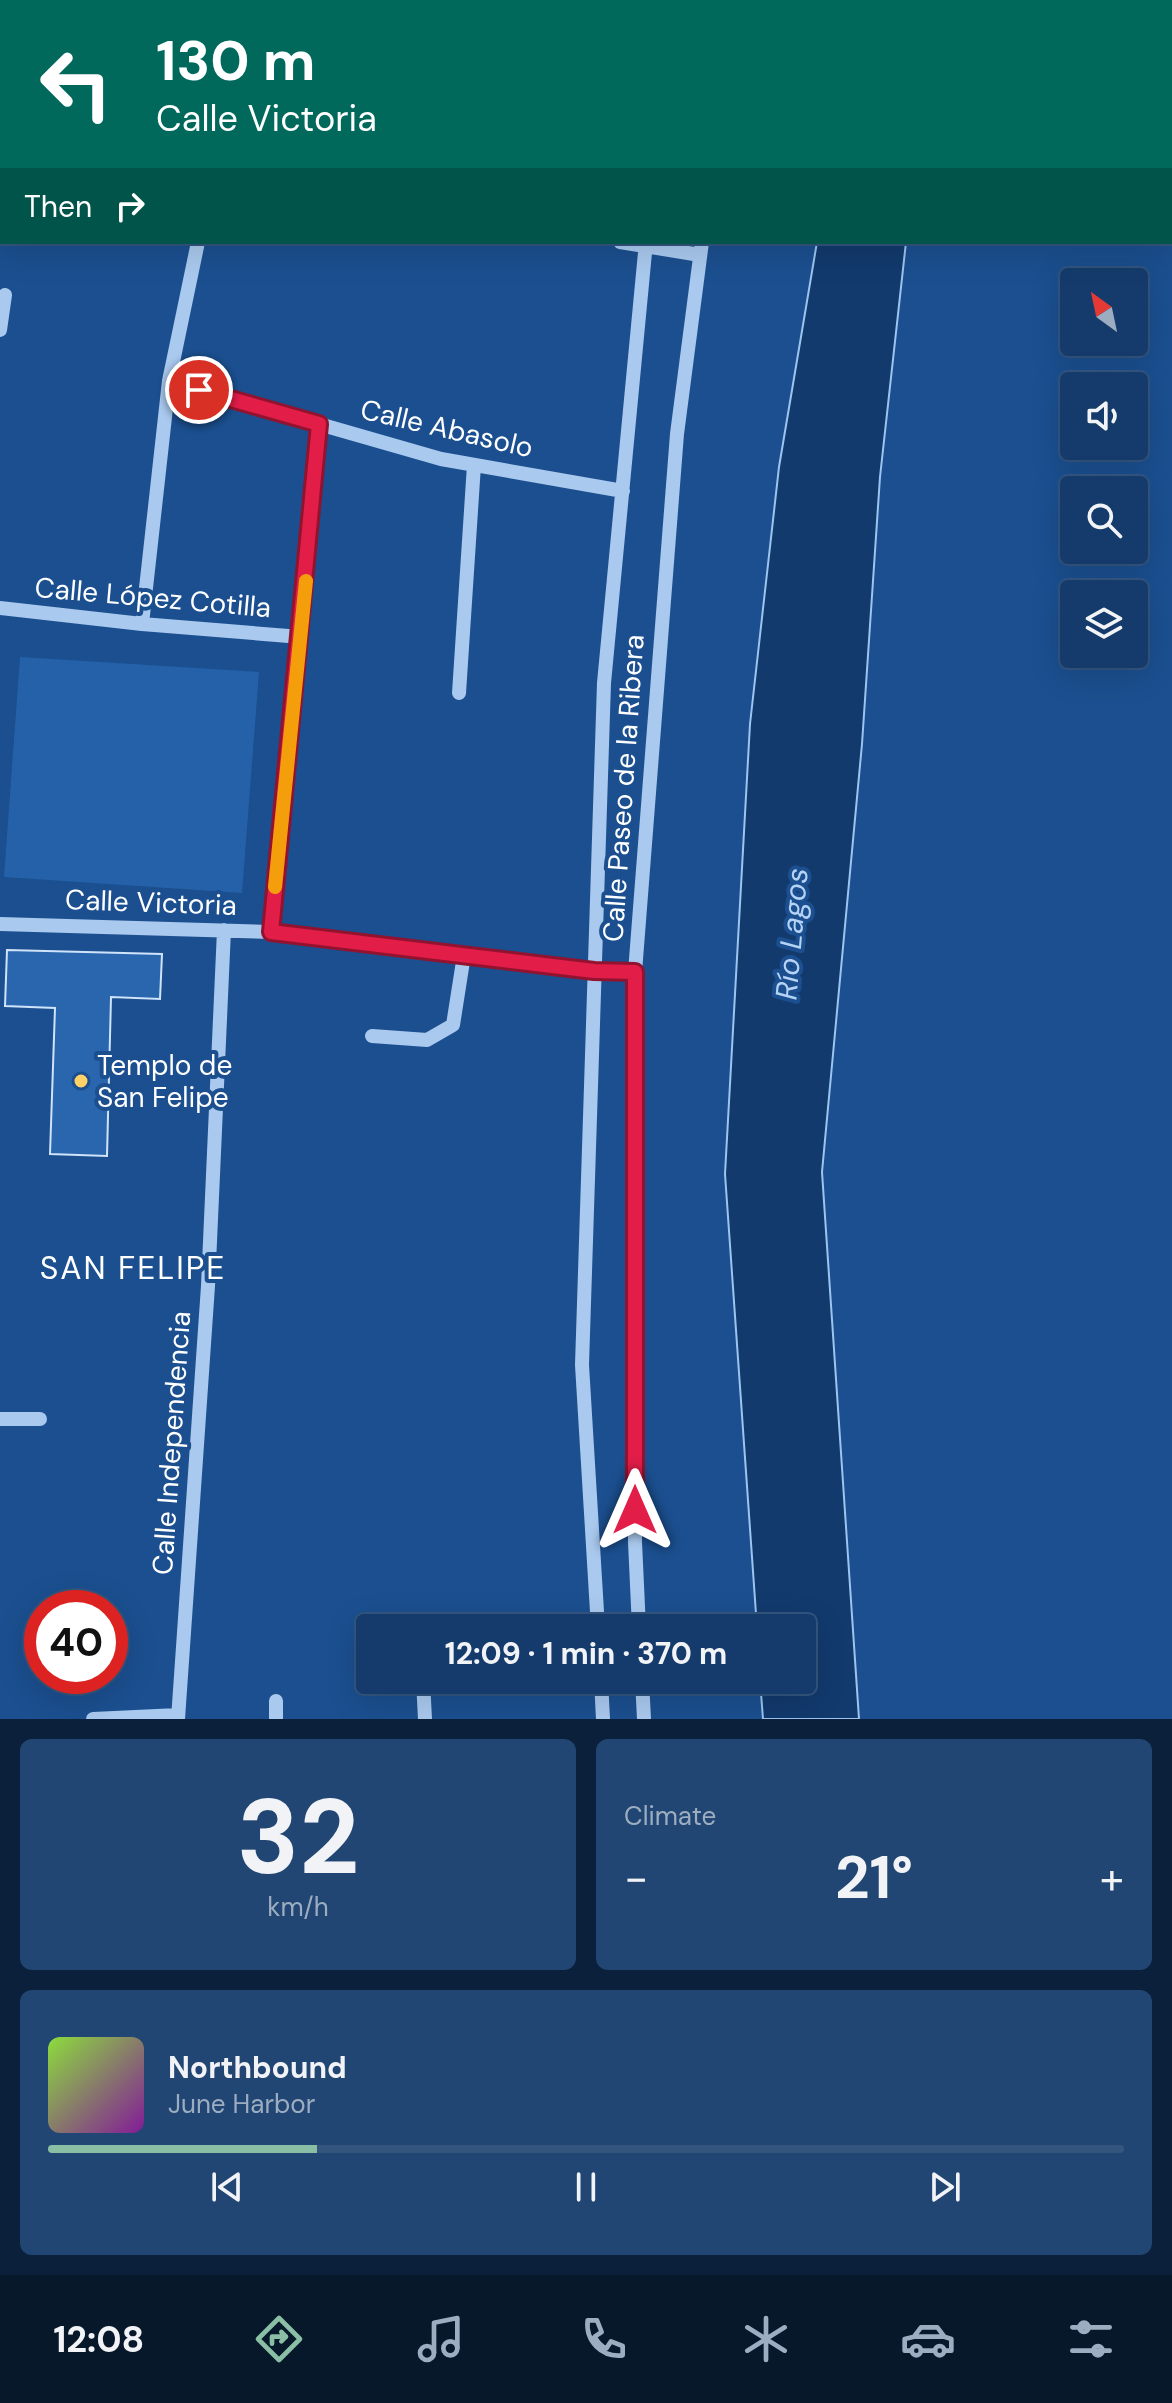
<!DOCTYPE html>
<meta charset="utf-8">
<style>
:root{--surface:#143b6b;--page:#214673;--text:#f1f3f6;--muted:#9dadc1;--line:#33557e;--accent:#8abfa5}
body{margin:0;font-family:"DM Sans",sans-serif;background:var(--page);color:var(--text);height:100vh;display:flex;flex-direction:column;font-size:30px;white-space:nowrap}
*{box-sizing:border-box;margin:0}
p{font-size:26px;color:var(--muted)}
.icon{flex:none;width:44px;height:44px;fill:none;stroke:currentColor;stroke-width:2;stroke-linecap:round;stroke-linejoin:round}
.map{position:relative;height:1719px;overflow:hidden}
.side{display:flex;flex-direction:column;gap:20px;padding:20px;background:#0b203b;flex:1}
.side>*{flex:none}
.banner{position:absolute;left:0px;top:0px;width:1172px;height:244px;box-shadow:0 8px 32px #0002,0 0 0 2px var(--line);background:#00695c;color:#fff;overflow:hidden}
.needle{width:52px;rotate:327deg}
.buttons{position:absolute;left:1060px;top:268px;display:grid;gap:16px}
.buttons a{display:grid;place-items:center;width:88px;height:88px;border-radius:8px;background:var(--surface);box-shadow:0 8px 32px #0002,0 0 0 2px var(--line);font-size:40px}
.speed{position:absolute;left:24px;top:1590px;display:flex;gap:16px;font-size:40px;font-weight:700;text-align:center}
.speed>*{display:grid;place-content:center;width:104px;height:104px;border-radius:50%;background:var(--surface);box-shadow:0 8px 32px #0002,0 0 0 2px var(--line);line-height:1}
.speed .limit{border:12px solid #d22;background:#fff;color:#111}
.pin{position:absolute;display:grid;place-items:center;width:68px;height:68px;color:#fff;margin:-34px;border:4px solid #fff;border-radius:50%;box-shadow:0 2px 8px #0007}
.me{position:absolute;width:88px;margin:-44px;rotate:0deg;stroke-linejoin:round;filter:drop-shadow(0 0 6px #0008)}
.turn{display:flex;align-items:center;gap:28px;height:168px;padding:0 24px;font-size:36px}
.turn .icon{width:104px;height:104px;stroke-width:2.5}
.turn b{display:block;font-size:56px;line-height:68px}
.then{display:flex;align-items:center;height:76px;padding:0 24px;background:#0003;gap:16px;font-size:30px}
.big{font-size:60px;font-weight:700;line-height:1.1}
.side .tile{flex:1;display:flex;flex-direction:column;justify-content:center;gap:12px;min-width:0;padding:0 28px;border-radius:12px;background:var(--page)}
.side .dial{align-items:center;gap:0}
.dial b{font-size:104px;line-height:1}
.song{display:flex;align-items:center;gap:24px}
.cover{width:96px;height:96px;border-radius:12px;background:linear-gradient(135deg,hsl(90 70% 55%),hsl(290 70% 35%))}
.played{height:8px;border-radius:4px;background:linear-gradient(90deg,var(--accent) 25%,var(--line) 25%)}
.keys{display:flex;justify-content:space-around;direction:ltr}
.heat{display:flex;justify-content:space-between;align-items:center;font-size:44px;direction:ltr}
.side .tiles{flex:1;display:grid;gap:20px;grid-template-columns:1fr 1fr}
.tile:last-child{grid-column:span 2}
.trip{position:absolute;left:356px;top:1614px;width:460px;height:80px;border-radius:8px;background:var(--surface);box-shadow:0 8px 32px #0002,0 0 0 2px var(--line);font-weight:700;line-height:80px;text-align:center}
.dock{display:flex;height:128px;justify-content:space-around;align-items:center;background:#08182b;color:var(--muted)}
.dock .icon{width:56px;height:56px}
.dock .current{color:var(--accent)}
.dock b{font-size:36px;color:var(--text)}
.map>svg:first-child{display:block}
.green{fill:#2461a8}
.water{fill:#123a6d;stroke:#9cc4f0;stroke-width:2}
.building{fill:#2a66ad;stroke:#cfe3fa;stroke-width:2}
.lines{fill:none;stroke-linecap:round;stroke-linejoin:round}
.minor{stroke:#a9c9ee;stroke-width:14}
.major{stroke:#f0f6ff;stroke-width:20}
.route-casing{stroke:#92132f;stroke-width:20}
.route{stroke:#e11d48;stroke-width:14}
.slow{stroke:#f59e0b;stroke-width:14}
.poi-dot{fill:#ffd166;stroke:#1b4f8f;stroke-width:3}
.labels{text-anchor:middle;stroke-width:8;stroke-linejoin:round;paint-order:stroke}
.street-label{font-size:28px;fill:#fff;stroke:#1b4f8f}
.poi-label{font-size:28px;fill:#fff;stroke:#1b4f8f;text-anchor:start}
.water-label{font-size:30px;font-style:italic;fill:#b5d3f5;stroke:#1b4f8f}
.quarter-label{font-size:32px;letter-spacing:2px;fill:#fff;stroke:#1b4f8f}
</style>
<div class="map">
<svg width="1172" height="1719" viewBox="0 0 1172 1719">
<rect width="100%" height="100%" fill="#1b4f8f"/>
<path class="green" d="M20,657L259,672L242,893L4,877Z"/>
<path class="water" d="M817,242H906L880,477L862,744L822,1172L859,1719H763L760,1680H802V1628H757L725,1174L750,724L779,467Z"/>
<path class="building" d="M7,950L162,954L160,999L111,997L107,1156L50,1154L55,1008L5,1006Z"/>
<g class="lines">
<path class="minor" d="M147,0L150,2
M1139,0L1140,2
M262,2L263,0
M699,2V0
M738,2V0
M620,242L700,255
M0,330L5,295
M169,381L441,459L623,491
M0,608L142,624L301,637
M142,624L169,381L198,242
M459,693L474,465
M0,924L271,932L594,971L635,972
M271,932L319,424
M372,1036L427,1040L453,1025L464,955
M0,1419H40
M598,1628L582,1365L604,683L646,242
M639,1628L635,1542V972L677,434L702,242
M423,1680L425,1719
M601,1680L603,1719
M642,1680L644,1719
M276,1701V1719
M93,1719L178,1715
M178,1719L208,1286L224,930"/>
<path class="major" d="M1035,0L1041,2
M1170,37L1172,38"/>
</g>
<g class="lines">
<g class="route-casing">
<path id="route" d="M199,390L319,424L271,932L594,971L635,972V1510"/>
</g>
<use href="#route" class="route"/>
<path class="slow" d="M275,887L306,581"/>
</g>
<circle class="poi-dot" cx="81" cy="1081" r="8"/>
<g class="labels">
<g class="street-label">
<text transform="translate(447 428) rotate(13)" y="10">Calle Abasolo</text>
<text transform="translate(153 597) rotate(5)" y="10">Calle López Cotilla</text>
<text transform="translate(623 788) rotate(-86)" y="10">Calle Paseo de la Ribera</text>
<text transform="translate(151 902) rotate(2)" y="10">Calle Victoria</text>
<text transform="translate(171 1443) rotate(-86)" y="10">Calle Independencia</text>
</g>
<g class="poi-label">
<text x="97" y="1075">Templo de<tspan x="97" dy="32">San Felipe</tspan></text>
</g>
<g class="water-label">
<text transform="translate(792 934) rotate(-85)" y="10">Río Lagos</text>
</g>
<g class="quarter-label">
<text x="133" y="1279">SAN FELIPE</text>
</g>
</g>
</svg>
<div class="buttons">
<a><svg class="needle" viewBox="-14 -14 28 28"><path d="M0-13l5 13h-10z" fill="#e53935"/><path d="M0 13l5-13h-10z" fill="#9dadc1"/></svg></a>
<a><svg class="icon" aria-label="sound" viewBox="0 0 24 24"><path d="M4 9h4l5-4v14l-5-4H4zM17 9q2 3 0 6"/></svg></a>
<a><svg class="icon" aria-label="search" viewBox="0 0 24 24"><circle cx="10" cy="10" r="6"/><path d="M15 15l6 6"/></svg></a>
<a><svg class="icon" aria-label="layers" viewBox="0 0 24 24"><path d="M12 4l9 5-9 5-9-5zM3 14l9 5 9-5"/></svg></a>
</div>
<div class="speed"><div class="limit">40</div></div>
<div class="pin" style="left:199px;top:390px;background:#d93025"><svg class="icon" aria-label="arrive" viewBox="0 0 24 24"><path d="M6 21V4h12l-3 4 3 4H6"/></svg></div>
<svg class="me" style="left:635px;top:1510px" viewBox="-20 -20 40 40"><path d="M0-17L14 15 0 8-14 15z" fill="#e11d48" stroke="#fff" stroke-width="4"/></svg>
<div class="trip">12:09 · 1 min · 370 m</div>
<div class="banner">
<div class="turn"><svg class="icon" aria-label="left" viewBox="0 0 24 24"><path d="M17 20v-9H6M10 6l-5 5 5 5"/></svg><div><b>130 m</b>Calle Victoria</div></div>
<div class="then">Then<svg class="icon" aria-label="right" viewBox="0 0 24 24"><path d="M7 20v-9h11M14 6l5 5-5 5"/></svg></div>
</div>
</div>
<section class="side">
<div class="tiles">
<div class="tile dial"><b>32</b><p>km/h</p></div>
<div class="tile"><p>Climate</p>
<div class="heat"><a>−</a><b class="big">21°</b><a>+</a></div>
</div>
<div class="tile">
<div class="song"><i class="cover"></i><div><b>Northbound</b><p>June Harbor</p></div></div>
<div class="played"></div>
<div class="keys"><svg class="icon" aria-label="previous" viewBox="0 0 24 24"><path d="M18 5L8 12l10 7zM5 5v14"/></svg><svg class="icon" aria-label="pause" viewBox="0 0 24 24"><path d="M8 5v14M16 5v14"/></svg><svg class="icon" aria-label="next" viewBox="0 0 24 24"><path d="M6 5l10 7-10 7zM19 5v14"/></svg></div>
</div>
</div>
</section>
<nav class="dock">
<b>12:08</b>
<svg class="icon current" aria-label="directions" viewBox="0 0 24 24"><path d="M12 3l9 9-9 9-9-9zM9 14v-3h6M13 9l2 2-2 2"/></svg>
<svg class="icon" aria-label="music" viewBox="0 0 24 24"><path d="M9 18V5l10-2v13"/><circle cx="6" cy="18" r="3"/><circle cx="16" cy="16" r="3"/></svg>
<svg class="icon" aria-label="phone" viewBox="0 0 24 24"><path d="M5 4h4l2 5-3 2q2 4 5 5l2-3 5 2v4C11 20 4 13 5 4z"/></svg>
<svg class="icon" aria-label="climate" viewBox="0 0 24 24"><path d="M12 3v18M4 7l16 10M4 17L20 7"/></svg>
<svg class="icon" aria-label="car" viewBox="0 0 24 24"><path d="M5 17H2v-5l4-1 3-4h7l3 4 3 1v5h-3M9 17h6M6 11h13"/><circle cx="7" cy="17" r="2"/><circle cx="17" cy="17" r="2"/></svg>
<svg class="icon" aria-label="filters" viewBox="0 0 24 24"><path d="M4 7h16M4 17h16"/><circle cx="9" cy="7" r="2"/><circle cx="15" cy="17" r="2"/></svg>
</nav>
